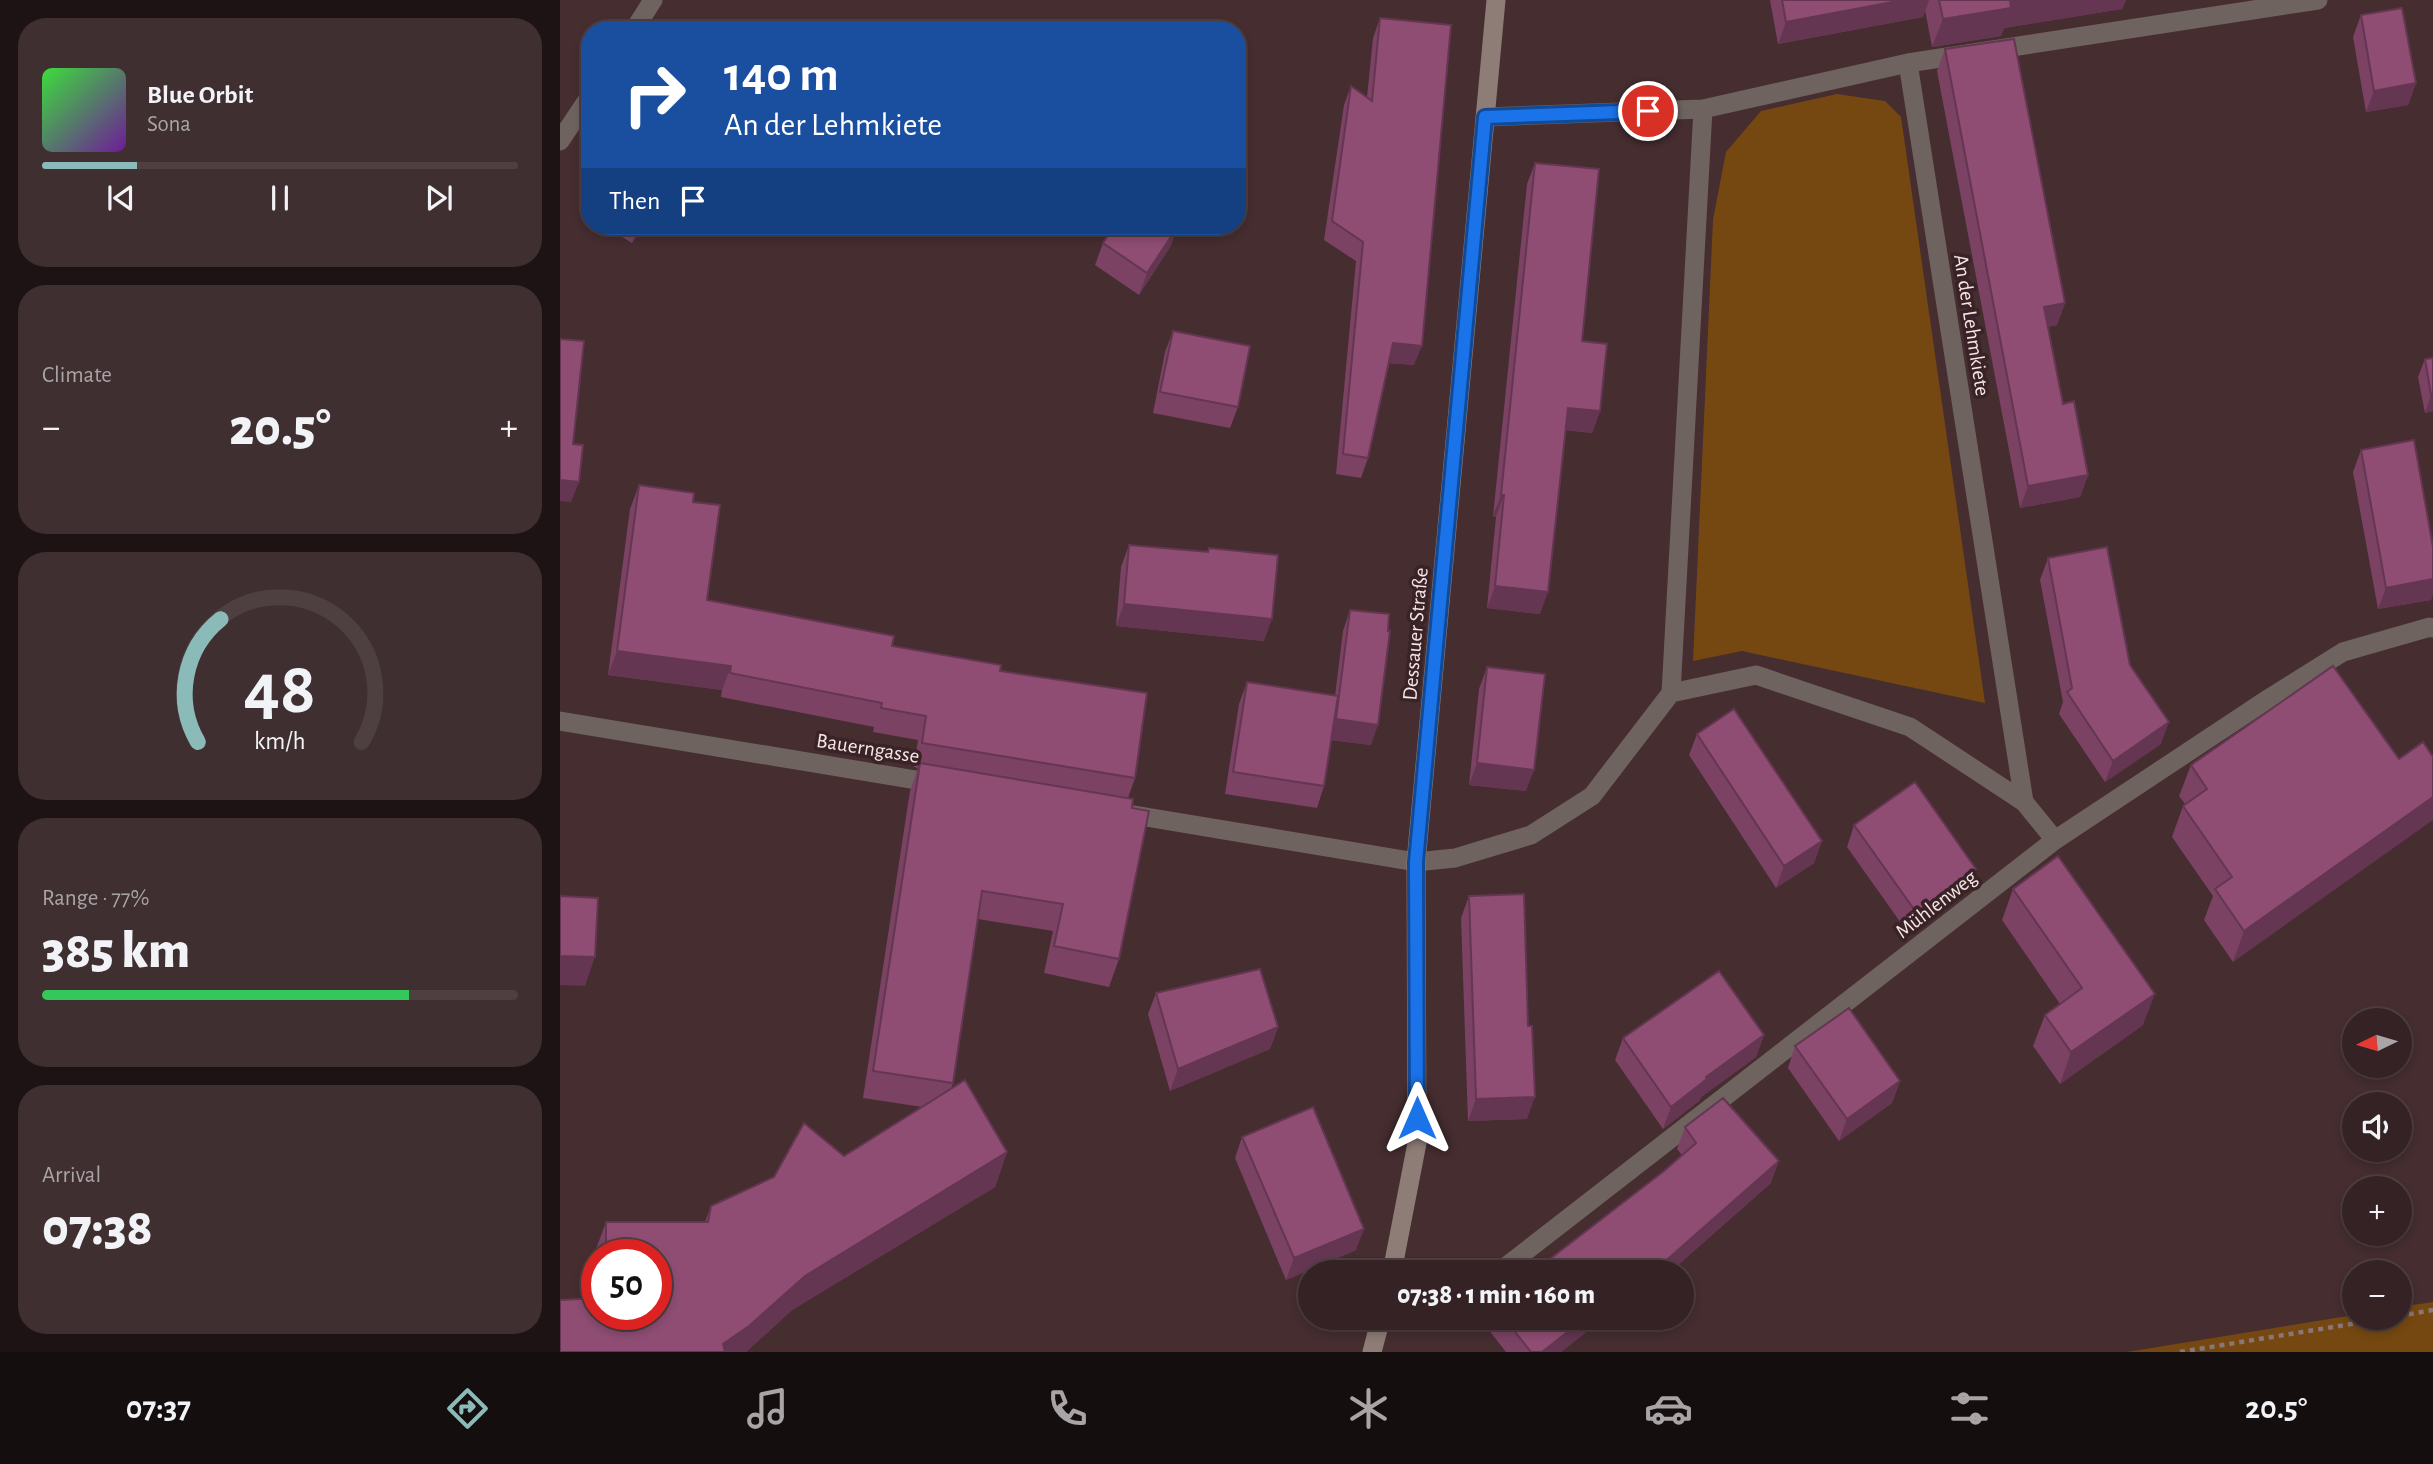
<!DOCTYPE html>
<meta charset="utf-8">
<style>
:root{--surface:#342224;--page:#3f2f31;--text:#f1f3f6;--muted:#a9a4a6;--line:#4e3f41;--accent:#8bbbb9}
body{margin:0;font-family:"Alegreya Sans",sans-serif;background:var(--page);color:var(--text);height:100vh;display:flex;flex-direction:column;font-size:26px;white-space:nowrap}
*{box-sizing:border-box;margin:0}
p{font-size:23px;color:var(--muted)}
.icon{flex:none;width:38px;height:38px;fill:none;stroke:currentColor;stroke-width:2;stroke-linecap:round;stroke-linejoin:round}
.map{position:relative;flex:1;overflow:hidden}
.side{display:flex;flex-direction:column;gap:18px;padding:18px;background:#1d1314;width:560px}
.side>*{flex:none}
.banner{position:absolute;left:21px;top:21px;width:665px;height:214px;border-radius:28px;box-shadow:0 4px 10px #0003,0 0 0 2px var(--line);background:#1a4fa0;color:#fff;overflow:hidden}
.needle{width:46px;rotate:265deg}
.buttons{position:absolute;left:1782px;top:1008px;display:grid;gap:14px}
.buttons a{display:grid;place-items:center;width:70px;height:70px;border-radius:50%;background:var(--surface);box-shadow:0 4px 10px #0003,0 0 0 2px var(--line);font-size:35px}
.speed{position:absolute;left:21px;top:1239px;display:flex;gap:14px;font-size:35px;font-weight:700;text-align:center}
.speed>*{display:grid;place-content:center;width:91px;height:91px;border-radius:50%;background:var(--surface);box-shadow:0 4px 10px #0003,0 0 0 2px var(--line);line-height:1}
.speed .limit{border:10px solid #d22;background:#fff;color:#111}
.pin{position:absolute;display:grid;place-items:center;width:60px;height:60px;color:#fff;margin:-30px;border:4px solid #fff;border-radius:50%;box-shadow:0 2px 7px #0007}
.me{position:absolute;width:77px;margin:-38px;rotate:0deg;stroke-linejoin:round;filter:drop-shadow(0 0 5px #0008)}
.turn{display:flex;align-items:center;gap:24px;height:147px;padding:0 28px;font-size:32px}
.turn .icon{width:91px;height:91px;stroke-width:2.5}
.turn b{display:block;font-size:49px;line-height:60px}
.then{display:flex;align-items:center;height:66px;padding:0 28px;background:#0003;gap:14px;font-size:26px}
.big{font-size:52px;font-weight:800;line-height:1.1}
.side .tile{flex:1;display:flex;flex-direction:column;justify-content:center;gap:10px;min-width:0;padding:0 24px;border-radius:28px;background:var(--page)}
.side .dial{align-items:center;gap:0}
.dial svg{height:182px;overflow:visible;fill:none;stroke:var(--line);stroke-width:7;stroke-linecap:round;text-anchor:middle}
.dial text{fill:var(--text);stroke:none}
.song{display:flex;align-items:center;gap:21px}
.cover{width:84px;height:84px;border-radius:10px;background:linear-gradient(135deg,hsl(120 70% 55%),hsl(280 70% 35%))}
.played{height:7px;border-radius:4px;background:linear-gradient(90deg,var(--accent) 20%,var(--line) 20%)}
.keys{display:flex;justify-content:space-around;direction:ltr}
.heat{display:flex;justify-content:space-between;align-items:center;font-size:38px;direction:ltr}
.charge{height:10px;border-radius:5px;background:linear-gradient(90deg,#34c759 77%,var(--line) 0)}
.trip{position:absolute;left:738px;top:1260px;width:396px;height:70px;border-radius:35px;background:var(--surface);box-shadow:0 4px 10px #0003,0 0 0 2px var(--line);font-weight:800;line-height:70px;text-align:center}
.tab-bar{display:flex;height:112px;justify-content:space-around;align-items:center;background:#150e0e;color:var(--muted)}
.tab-bar .icon{width:49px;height:49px}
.tab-bar .on{color:var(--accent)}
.tab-bar b{font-size:32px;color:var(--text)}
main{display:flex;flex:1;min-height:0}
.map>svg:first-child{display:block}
.green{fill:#764811}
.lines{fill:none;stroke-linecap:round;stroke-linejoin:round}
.path{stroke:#8a7577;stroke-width:4.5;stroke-dasharray:5 5;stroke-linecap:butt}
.minor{stroke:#6e635f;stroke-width:19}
.secondary{stroke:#8e7c76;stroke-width:19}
.wall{fill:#7b4264;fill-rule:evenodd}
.shaded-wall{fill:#643651}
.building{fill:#8f4d74;stroke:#643651;stroke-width:2}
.route-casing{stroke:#114b97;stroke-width:18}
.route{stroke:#1a73e8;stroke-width:12}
.labels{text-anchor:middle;stroke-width:7;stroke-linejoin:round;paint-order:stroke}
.street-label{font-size:21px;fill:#f7e6e8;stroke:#3a2326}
</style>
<main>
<section class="side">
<div class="tile">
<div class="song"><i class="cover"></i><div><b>Blue Orbit</b><p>Sona</p></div></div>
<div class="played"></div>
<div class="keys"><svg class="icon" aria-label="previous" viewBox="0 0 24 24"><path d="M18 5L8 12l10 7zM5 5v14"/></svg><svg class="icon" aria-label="pause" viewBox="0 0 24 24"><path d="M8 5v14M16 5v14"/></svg><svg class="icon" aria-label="next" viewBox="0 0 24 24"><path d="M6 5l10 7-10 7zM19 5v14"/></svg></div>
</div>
<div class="tile"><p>Climate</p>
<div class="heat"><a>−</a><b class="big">20.5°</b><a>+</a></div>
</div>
<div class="tile dial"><svg viewBox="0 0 100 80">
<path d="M14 69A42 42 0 1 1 86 69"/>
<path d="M14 69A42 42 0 0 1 24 15" stroke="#8bbbb9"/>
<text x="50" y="56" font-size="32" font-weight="700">48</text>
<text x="50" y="72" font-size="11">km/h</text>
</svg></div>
<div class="tile"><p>Range · 77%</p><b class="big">385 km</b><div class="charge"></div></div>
<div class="tile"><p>Arrival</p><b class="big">07:38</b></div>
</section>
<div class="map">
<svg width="1873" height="1352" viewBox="0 0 1873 1352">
<rect width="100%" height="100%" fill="#452d30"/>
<path class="green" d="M1277,94L1325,101L1341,117L1425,703L1182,651L1133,661L1153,220L1166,152L1201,111Z
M1873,1302V1352H1567L1794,1315V1318H1839V1307Z"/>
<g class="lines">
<path class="path" d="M1839,1316L1873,1310
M1620,1352L1828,1318"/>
<path class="minor" d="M74,30L93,0
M1348,63L1758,0
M925,117L1143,109
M0,141L30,96
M0,721L380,784
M1464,802L1350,727L1196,675L1111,693L1143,109L1348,63L1464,802L1495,840
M562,813L856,862L895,858L971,835L1032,796L1111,693
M939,1272L1495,840L1708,699L1783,652L1870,627L1873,628"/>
<path class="secondary" d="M832,1272L857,1143L856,862L936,0
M812,1352L821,1318"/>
</g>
<path class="wall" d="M1210,0H1566L1562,9L1444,28L1441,36L1372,47L1365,10L1363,17L1218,44Z
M1801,15L1856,83L1848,105L1806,112L1793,37Z
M820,18L854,365L829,363L808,458L801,478L776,474L796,261L764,240L784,105L791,86L807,97L813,38Z
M1385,49L1505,303L1497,325L1488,327L1503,404L1528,475L1520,497L1460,508L1377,71Z
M975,163L1040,411L1032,433L1005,430L980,614L927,608L936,517L933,516L967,184Z
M30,185V217L19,210Z
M44,226H83L72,243Z
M618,226L610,247L579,295L535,265L543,243Z
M613,331L678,407L670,428L593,413L605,352Z
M1873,358V411L1865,413L1858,377L1865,359Z
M1801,450L1873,547V593L1871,600L1818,609L1793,472Z
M79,485L134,493L133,502L160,505L147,600L334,636L332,646L441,665L440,671L587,693L575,778L568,798L573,799L572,808L589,811L559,959L549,987L484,973L493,931L418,919L393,1083L391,1089L405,1080L447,1152L435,1187L232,1310L186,1352H0V1300L33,1298V1257L46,1222H145L151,1206L214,1177L244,1123L284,1156L362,1107L303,1098L350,791L358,768L354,767L358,740L313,732L314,727L161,697L162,690L48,675L70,509ZM37,1255H96V1314H37Z
M569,545L647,552L649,548L704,641L556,626L561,567Z
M1488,558L1570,665L1601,744L1545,782L1499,714L1503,702L1480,580Z
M790,610L811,745L771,740L764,786L757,808L665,794L679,704L687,682L775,696L783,631Z
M927,667L966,791L909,785L919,689Z
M1137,734L1262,841L1254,863L1216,888L1129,755Z
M1839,759L1673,962L1644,920L1653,896L1612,837L1623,806L1625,804L1619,796L1631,765Z
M1294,825L1408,891L1348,933L1287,847Z
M1453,889L1583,1025L1500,1084L1473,1046L1485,1015L1500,1004L1442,920Z
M909,896L967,1119L908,1121L901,918Z
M596,993L718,1027L710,1049L610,1091L588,1014Z
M1204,1035L1196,1057L1141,1097L1139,1101L1103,1129L1055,1060L1063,1038Z
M1235,1046L1340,1081L1332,1103L1279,1141L1228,1068Z
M1125,1127L1211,1183L1110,1272H973L1104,1171L1122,1155L1117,1149Z
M682,1137L796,1250L726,1280L675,1158Z
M928,1318H1044L1001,1352H946L925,1325Z"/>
<path class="shaded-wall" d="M1343,0H1369L1363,17L1218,44L1226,22Z
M1456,0H1566L1562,9L1444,28L1441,36L1372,47L1383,19Z
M1856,83L1848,105L1806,112L1814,91Z
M78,226H83L72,243Z
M618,226L610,247L579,295L587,273Z
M1505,303L1497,325L1476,329L1484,307Z
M833,343L862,346L854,365L826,363Z
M1873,394V411L1865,413L1871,395Z
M1008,408L1040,411L1032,433L1000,429Z
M1528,475L1520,497L1460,508L1468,486Z
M0,480L19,482L11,502L0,501Z
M941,495H944L936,517L933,516Z
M1873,579V593L1871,600L1818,609L1826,588Z
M935,586L988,592L980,614L927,608Z
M564,604L712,619L704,641L556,626Z
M57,651L171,666L162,690L48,675Z
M776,719L818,725L811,745L769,740Z
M1609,722L1601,744L1545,782L1553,761Z
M917,763L974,770L966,791L909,785Z
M1873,797V820L1673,962L1684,931Z
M1262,841L1254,863L1216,888L1224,866Z
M1416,869L1408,891L1348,933L1356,912Z
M0,956L35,957L25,986L0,985Z
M1595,994L1583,1025L1500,1084L1511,1052Z
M718,1027L710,1049L610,1091L618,1069Z
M1204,1035L1196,1057L1141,1097L1139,1101L1103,1129L1111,1107L1146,1077Z
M1340,1081L1332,1103L1279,1141L1287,1119Z
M975,1097L967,1119L908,1121L916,1099Z
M447,1152L435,1187L232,1310L186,1352H160L163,1344L245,1276Z
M1219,1161L1211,1183L1110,1272H1099L1101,1265Z
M804,1229L796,1250L726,1280L734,1258Z
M1097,1260L1093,1272H1082Z
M1025,1318H1044L1001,1352H982Z"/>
<path class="building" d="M1222,0H1343L1226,22Z
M1379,0H1456L1450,1L1451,8L1383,19Z
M1842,8L1856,83L1814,91L1801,15Z
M820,18L891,25L862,346L833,343L808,458L783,454L803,242L772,221L791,86L812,101Z
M1454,39L1505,303L1484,307L1503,404L1514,401L1528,475L1468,486L1385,49Z
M975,163L1039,169L1022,341L1047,344L1040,411L1008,408L988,592L935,586L944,495H941Z
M554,226H618L587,273L543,243Z
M613,331L690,346L678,407L600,392Z
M0,339L24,341L13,444L23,445L19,482L0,480Z
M1873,358V394L1871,395L1865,359Z
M1854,440L1873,547V579L1826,588L1801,450Z
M79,485L134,493L133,502L160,505L147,600L334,636L332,646L441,665L440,671L587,693L575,778L362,743L366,716L321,708L322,703L170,673L171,666L57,651Z
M569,545L648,552L649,548L718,555L712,619L564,604Z
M1547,547L1570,665L1609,722L1553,761L1507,692L1512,688L1488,558Z
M790,610L829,614L828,631H830L818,725L776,719Z
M1773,666L1839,759L1863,742L1873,757V797L1684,931L1655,889L1672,877L1623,806L1647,789L1631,765Z
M927,667L985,674L974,770L917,763Z
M687,682L778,696L764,786L673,772Z
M1174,709L1262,841L1224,866L1137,734Z
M360,763L573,799L572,808L589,811L559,959L494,946L503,904L422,891L393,1083L313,1071Z
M1355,782L1416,869L1356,912L1294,825Z
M1498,856L1595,994L1511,1052L1485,1015L1522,988L1453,889Z
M964,894L968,1026H972L975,1097L916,1099L909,896Z
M0,896L38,898L35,957L0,956Z
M700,969L718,1027L618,1069L596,993Z
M1159,971L1204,1035L1146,1077L1147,1079L1111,1107L1063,1038Z
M1289,1008L1340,1081L1287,1119L1235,1046Z
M405,1080L447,1152L245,1276L189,1326L163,1344L165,1352H0V1300L37,1298V1314H96V1255H46V1222H148L151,1206L214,1177L244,1123L284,1156Z
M1163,1098L1219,1161L1101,1265L1097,1260L1082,1272H973L1104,1171L1136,1143L1125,1127Z
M753,1107L804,1229L734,1258L682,1137Z
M944,1318H1025L982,1352H971Z"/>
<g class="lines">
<g class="route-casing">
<path id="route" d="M857,1118L856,862L925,117L1088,111"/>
</g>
<use href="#route" class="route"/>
</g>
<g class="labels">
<g class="street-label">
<text transform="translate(1412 325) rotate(81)" y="7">An der Lehmkiete</text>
<text transform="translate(855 634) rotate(-85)" y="7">Dessauer Straße</text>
<text transform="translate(308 748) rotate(9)" y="7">Bauerngasse</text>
<text transform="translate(1376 904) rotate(-38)" y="7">Mühlenweg</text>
</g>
</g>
</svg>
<div class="buttons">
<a><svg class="needle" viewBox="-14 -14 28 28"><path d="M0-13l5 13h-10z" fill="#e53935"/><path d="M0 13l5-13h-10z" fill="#a9a4a6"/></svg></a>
<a><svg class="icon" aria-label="sound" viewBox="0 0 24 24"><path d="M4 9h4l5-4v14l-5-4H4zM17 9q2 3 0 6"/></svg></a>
<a>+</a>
<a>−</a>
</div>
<div class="speed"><div class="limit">50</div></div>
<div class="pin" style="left:1088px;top:111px;background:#d93025"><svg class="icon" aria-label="arrive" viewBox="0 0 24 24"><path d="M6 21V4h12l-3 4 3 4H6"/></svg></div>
<svg class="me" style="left:857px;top:1118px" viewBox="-20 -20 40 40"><path d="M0-17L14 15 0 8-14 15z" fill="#1a73e8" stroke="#fff" stroke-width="4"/></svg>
<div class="trip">07:38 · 1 min · 160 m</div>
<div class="banner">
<div class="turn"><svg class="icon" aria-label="right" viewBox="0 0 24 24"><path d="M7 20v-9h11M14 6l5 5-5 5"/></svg><div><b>140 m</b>An der Lehmkiete</div></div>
<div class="then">Then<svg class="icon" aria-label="arrive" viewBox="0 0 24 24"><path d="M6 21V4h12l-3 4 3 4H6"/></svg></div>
</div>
</div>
</main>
<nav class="tab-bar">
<b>07:37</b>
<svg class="icon on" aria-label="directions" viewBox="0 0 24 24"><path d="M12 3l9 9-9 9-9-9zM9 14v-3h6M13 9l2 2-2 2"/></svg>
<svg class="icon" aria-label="music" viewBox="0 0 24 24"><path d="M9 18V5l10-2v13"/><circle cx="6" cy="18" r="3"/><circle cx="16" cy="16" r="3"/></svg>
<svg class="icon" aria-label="phone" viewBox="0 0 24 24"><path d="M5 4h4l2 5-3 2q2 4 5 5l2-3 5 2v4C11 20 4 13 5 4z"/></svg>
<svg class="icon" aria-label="climate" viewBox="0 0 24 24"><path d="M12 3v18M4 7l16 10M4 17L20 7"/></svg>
<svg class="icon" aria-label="car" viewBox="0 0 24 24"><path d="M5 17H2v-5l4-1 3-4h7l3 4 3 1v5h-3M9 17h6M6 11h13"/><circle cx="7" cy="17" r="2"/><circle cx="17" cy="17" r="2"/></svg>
<svg class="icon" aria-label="filters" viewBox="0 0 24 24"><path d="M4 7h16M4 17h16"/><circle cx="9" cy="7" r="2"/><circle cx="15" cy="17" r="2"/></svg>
<b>20.5°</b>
</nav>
